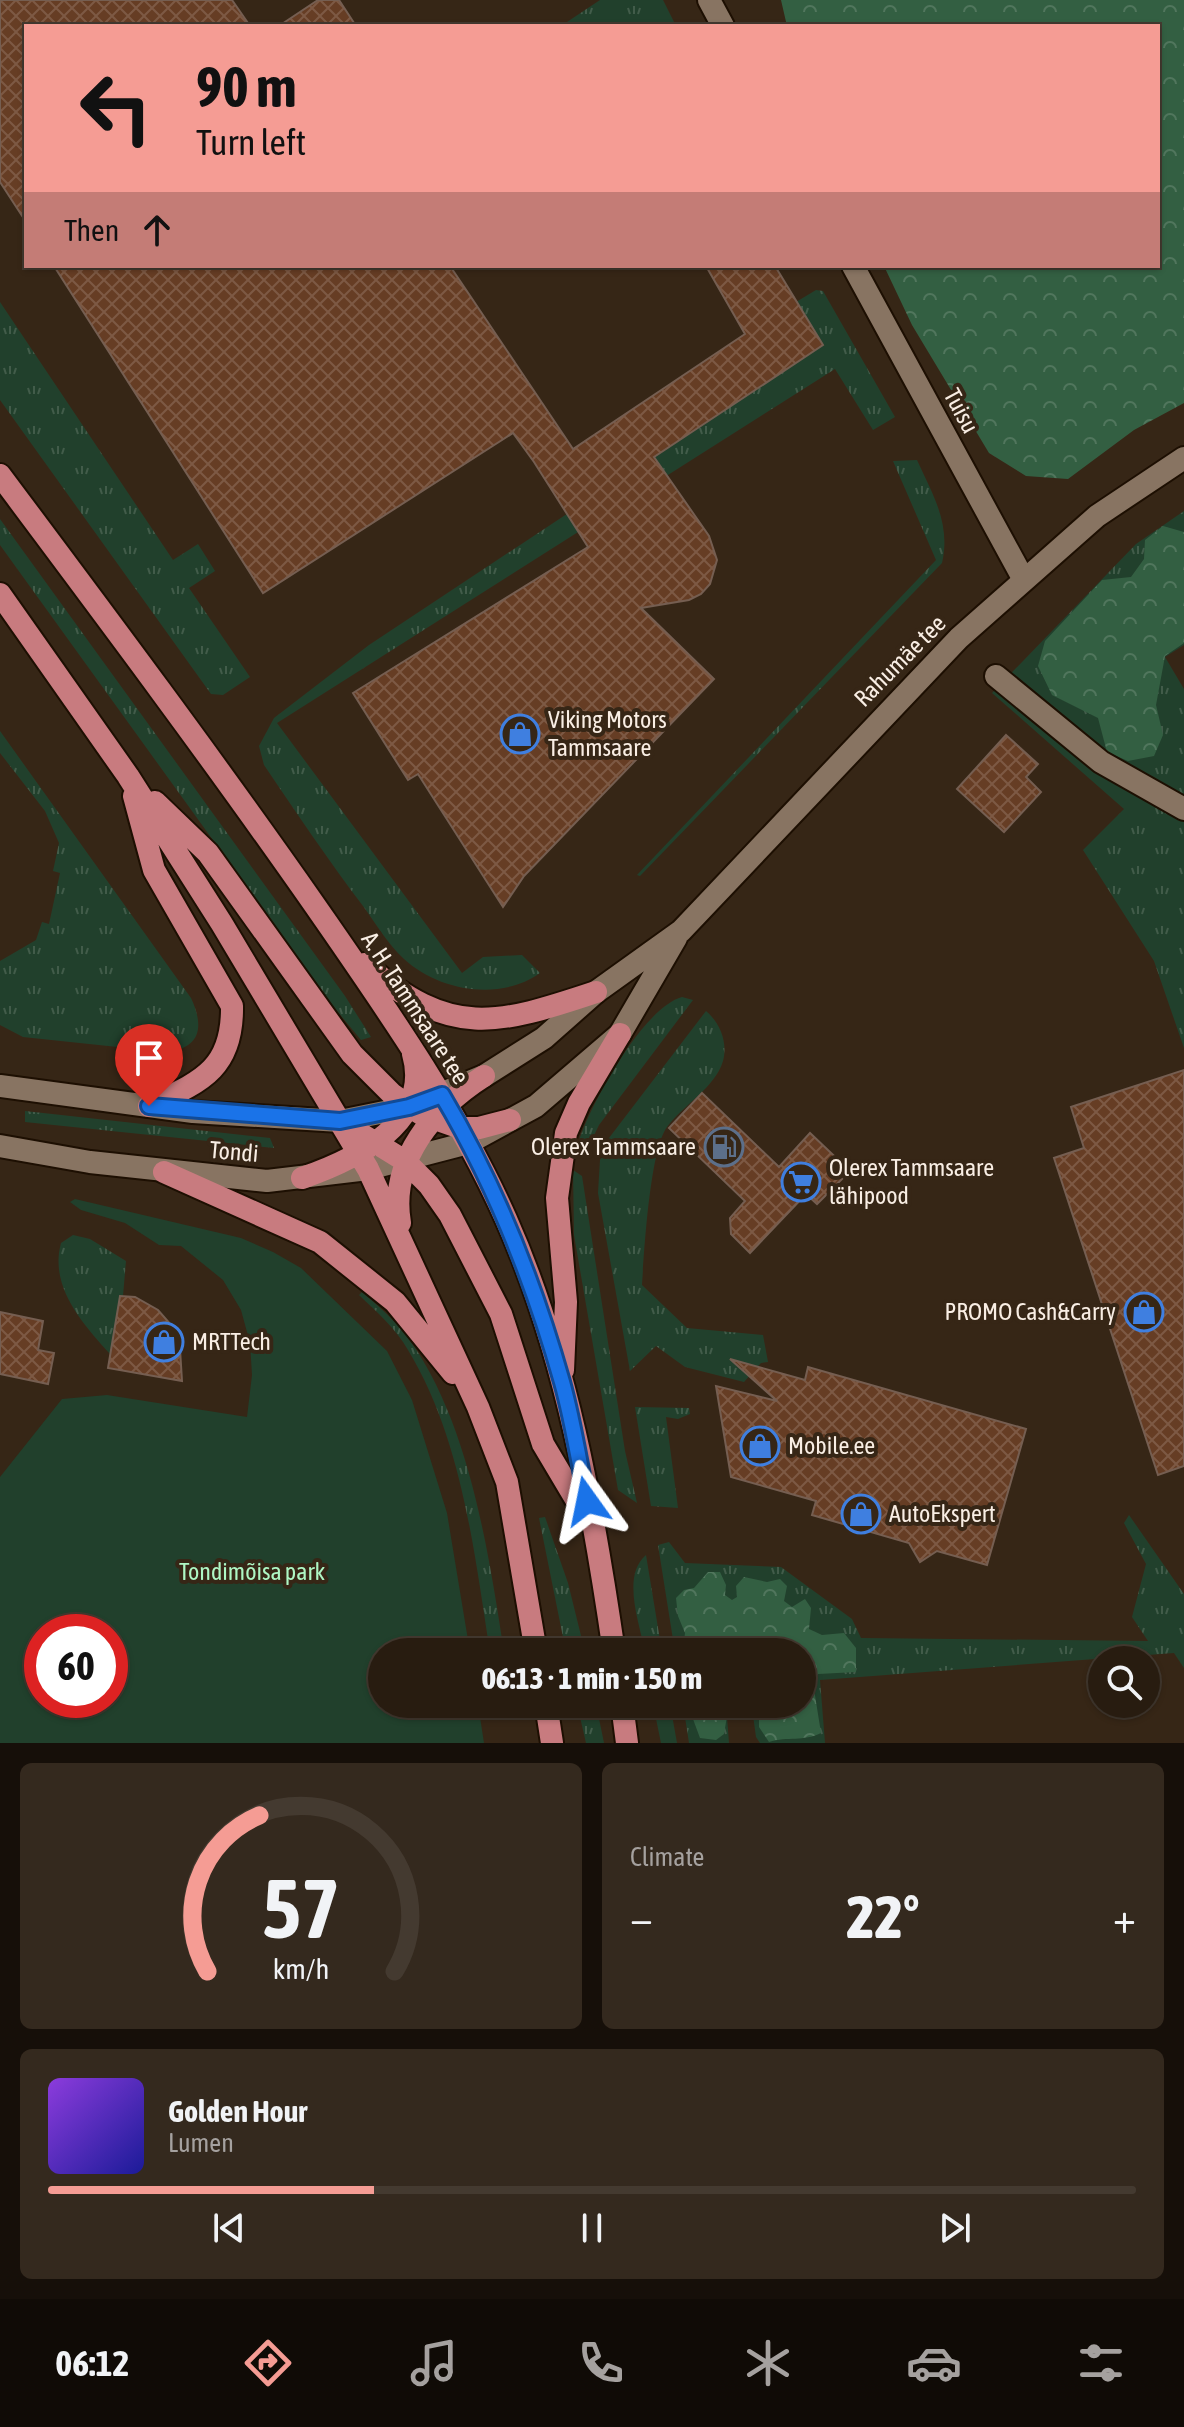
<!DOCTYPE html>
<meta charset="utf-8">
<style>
:root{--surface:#281c10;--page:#34291e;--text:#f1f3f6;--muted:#a5a19f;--line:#443a30;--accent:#f59c94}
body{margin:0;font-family:"Asap Condensed",sans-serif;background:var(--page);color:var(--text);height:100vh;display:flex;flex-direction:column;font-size:30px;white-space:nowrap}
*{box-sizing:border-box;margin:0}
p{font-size:26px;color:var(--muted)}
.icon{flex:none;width:44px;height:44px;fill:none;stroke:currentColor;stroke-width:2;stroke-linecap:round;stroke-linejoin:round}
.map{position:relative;height:1743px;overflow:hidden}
.side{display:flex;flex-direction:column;gap:20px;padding:20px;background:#160f09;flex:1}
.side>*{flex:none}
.guide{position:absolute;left:24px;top:24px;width:1136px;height:244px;border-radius:0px;box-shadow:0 2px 6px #0004,0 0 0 2px var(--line);background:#f59c94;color:#111;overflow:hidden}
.fabs{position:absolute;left:1088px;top:1646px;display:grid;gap:16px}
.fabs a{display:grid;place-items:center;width:72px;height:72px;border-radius:50%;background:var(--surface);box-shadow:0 2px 6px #0004,0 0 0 2px var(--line);font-size:40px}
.speed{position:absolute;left:24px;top:1614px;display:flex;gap:16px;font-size:40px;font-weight:700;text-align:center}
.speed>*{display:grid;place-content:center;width:104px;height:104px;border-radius:50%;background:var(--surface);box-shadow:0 2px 6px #0004,0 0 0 2px var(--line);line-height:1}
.speed .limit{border:12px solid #d22;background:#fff;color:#111}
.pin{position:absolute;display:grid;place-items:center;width:68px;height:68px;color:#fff;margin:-82px -34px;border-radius:50% 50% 50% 0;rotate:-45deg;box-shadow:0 0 8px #0007}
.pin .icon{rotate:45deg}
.me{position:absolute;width:88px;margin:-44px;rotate:348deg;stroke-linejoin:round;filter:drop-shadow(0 0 6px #0008)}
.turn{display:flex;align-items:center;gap:28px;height:168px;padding:0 40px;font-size:36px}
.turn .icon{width:104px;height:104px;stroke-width:2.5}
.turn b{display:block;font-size:56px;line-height:68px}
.then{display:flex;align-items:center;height:76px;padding:0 40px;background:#0003;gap:16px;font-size:30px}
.big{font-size:60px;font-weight:800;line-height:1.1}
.side .tile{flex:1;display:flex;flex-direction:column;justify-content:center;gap:12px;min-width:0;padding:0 28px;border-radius:12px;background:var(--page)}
.side .dial{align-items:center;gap:0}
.dial svg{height:208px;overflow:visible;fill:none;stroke:var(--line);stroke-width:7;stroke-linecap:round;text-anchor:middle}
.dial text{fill:var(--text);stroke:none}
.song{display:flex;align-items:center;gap:24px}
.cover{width:96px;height:96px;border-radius:12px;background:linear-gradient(135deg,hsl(270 70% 55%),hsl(240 70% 35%))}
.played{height:8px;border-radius:4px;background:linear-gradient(90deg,var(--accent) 30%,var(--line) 30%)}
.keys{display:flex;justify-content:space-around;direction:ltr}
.heat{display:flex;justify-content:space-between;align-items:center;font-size:44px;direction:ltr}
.side .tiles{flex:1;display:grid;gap:20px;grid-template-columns:1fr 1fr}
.tile:last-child{grid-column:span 2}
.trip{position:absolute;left:368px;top:1638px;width:448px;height:80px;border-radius:40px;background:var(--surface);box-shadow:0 2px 6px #0004,0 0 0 2px var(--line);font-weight:800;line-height:80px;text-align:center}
.tabs{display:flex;height:128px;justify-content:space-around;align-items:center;background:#100b06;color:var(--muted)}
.tabs .icon{width:56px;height:56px}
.tabs .selected{color:var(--accent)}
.tabs b{font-size:36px;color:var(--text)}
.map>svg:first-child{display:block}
.grass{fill:url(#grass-tufts)}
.forest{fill:url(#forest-crowns)}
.green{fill:#21402c;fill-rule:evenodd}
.building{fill:url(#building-cross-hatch);stroke:#755e51;stroke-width:2}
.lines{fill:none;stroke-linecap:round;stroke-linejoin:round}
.minor-casing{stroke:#1d0f02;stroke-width:26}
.tertiary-casing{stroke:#1d0f02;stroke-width:26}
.primary-casing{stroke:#1d0f02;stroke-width:26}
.minor{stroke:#887462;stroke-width:22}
.tertiary{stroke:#887462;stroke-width:22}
.primary{stroke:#c87b7f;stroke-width:22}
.route-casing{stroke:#114b97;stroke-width:20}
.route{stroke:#1a73e8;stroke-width:14}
.labels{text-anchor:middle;stroke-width:8;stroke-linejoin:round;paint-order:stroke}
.street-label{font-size:24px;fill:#f9eee4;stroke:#362616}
.poi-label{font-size:24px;fill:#f9eee4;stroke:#362616;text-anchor:start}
.park-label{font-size:24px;fill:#aef6c4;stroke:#362616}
</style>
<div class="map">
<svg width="1184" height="1743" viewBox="0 0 1184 1743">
<defs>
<pattern id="grass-tufts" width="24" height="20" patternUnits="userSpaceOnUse" patternTransform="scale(2)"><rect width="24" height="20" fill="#21402c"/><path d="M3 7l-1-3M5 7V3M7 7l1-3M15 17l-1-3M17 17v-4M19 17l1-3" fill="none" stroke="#425c4a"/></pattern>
<pattern id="forest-crowns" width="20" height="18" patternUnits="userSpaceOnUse" patternTransform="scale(2)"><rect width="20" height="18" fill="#335f42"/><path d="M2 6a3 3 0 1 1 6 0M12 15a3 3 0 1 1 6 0" fill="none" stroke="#51765d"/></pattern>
<pattern id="building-cross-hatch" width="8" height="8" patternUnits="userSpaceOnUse" patternTransform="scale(2)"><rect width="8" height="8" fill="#663d24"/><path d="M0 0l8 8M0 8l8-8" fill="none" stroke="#7d5944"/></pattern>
</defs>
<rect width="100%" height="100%" fill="#362616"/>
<path class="grass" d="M600,0H663L676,26H561Z
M816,290L823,291L895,417L873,430L835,369L277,723L462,973L483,957L522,955L540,973C501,1001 440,992 404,959C388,944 376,924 363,906C328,860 296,812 264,765L259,746L274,718L369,645L822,345L796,302Z
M0,302L173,560L198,544L215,571L189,588L250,677L223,695L211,694L0,400Z
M917,460C933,495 951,524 942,563L640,876L637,875L936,560L893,461Z
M1184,511V645L1165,657L1184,689V1048L1154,961L1083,850L1124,809L992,693L1136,544Z
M0,519L345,996L371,1037L361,1040L332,1005L0,545Z
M0,731L191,998C205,1028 200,1049 165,1052L23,1037L0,1025V961L36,940L42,922L49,924L60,873L53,871L59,843L45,811L0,753Z
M682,997L693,1000L599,1125L587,1150H576C586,1111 642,1008 682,997Z
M706,1011C720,1023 728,1042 723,1061C715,1088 683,1105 667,1127C650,1149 644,1253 642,1285L687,1328L763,1335L768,1362L761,1363L744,1382L685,1367L656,1346L630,1371L598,1193L600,1160L609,1138Z
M25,1111L270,1138L274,1148L25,1122Z
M573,1170L582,1176L625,1451L637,1503L618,1490L574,1235Z
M73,1235L90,1239L126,1261L123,1296L120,1297L110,1354C83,1324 49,1287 61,1243Z
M362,1292C375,1303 390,1316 402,1330C468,1413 488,1549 504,1652H490C474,1551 462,1439 408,1350C396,1329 377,1312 359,1295Z
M635,1407L689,1408L690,1414L678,1419L666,1417L678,1508L651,1506Z
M1129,1515L1184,1594V1668L1174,1653L820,1680L825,1743H760L756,1737L753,1715L727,1717L729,1743H689L683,1704H802V1652H675L658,1545L669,1542L685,1563L781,1567L852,1619L861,1638L1148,1641L1132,1617L1146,1564L1124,1523Z
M545,1517L568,1583L585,1652H566L539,1518Z
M646,1555L662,1652H645C640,1624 621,1576 646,1555Z
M577,1704H596L604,1743H586Z
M653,1704H670L677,1743H661Z"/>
<path class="forest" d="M781,0H1184V403L1134,430L1068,479L1026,476L989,453L912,325L884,266H1158V26H787Z
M1163,526L1184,532V643L1165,656L1156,705L1163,735L1154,756L1128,761L1107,752L1098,718L1052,695L1038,666L1045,641L1102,580L1131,577L1144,559L1145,540Z
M708,1572H720L726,1585L725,1595L732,1600L737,1597L736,1586L744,1577L767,1582L780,1579L787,1586L784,1601L792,1607L805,1599L811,1608L809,1629L822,1635L844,1633L856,1648V1672L818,1674L813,1683L821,1733C803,1742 788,1736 769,1742L759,1727V1713L750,1707L728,1710L724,1734L716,1740L700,1738L693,1719V1704H802V1652H683L685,1633L678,1616L676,1598L684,1590L694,1588Z"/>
<path class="green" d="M75,1199L241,1238L273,1252L301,1268L387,1351L412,1400L447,1513L470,1652H382V1704H478L484,1743H0V1477L62,1399L107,1395L247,1417L252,1375L250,1343L241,1310L223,1280L181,1246L159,1245L125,1223L81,1210L70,1202ZM42,1632H110V1700H42Z"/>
<path class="building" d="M0,0H232L250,26H26V222L0,182Z
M318,0H339L356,26H279Z
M54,266H450L573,449L745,334L706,266H775L823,345L654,457L709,536L717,560L710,584L701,594L689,600L641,608L714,679L524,876L503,907L418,774L408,780L353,693L588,547L534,462L513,433L263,593Z
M1006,735L1038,764L1026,777L1041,792L1004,832L957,789Z
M1184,1070V1466L1158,1475L1054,1158L1084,1148L1071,1107Z
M702,1093L779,1167L810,1133L850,1171L817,1204L806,1194L750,1253L731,1234L730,1218L745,1201L669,1128Z
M120,1296L135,1297L158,1310L172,1326L180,1349L182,1381L108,1368Z
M0,1312L43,1321L38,1350L54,1353L48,1384L0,1374Z
M730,1359L805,1380L808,1367L1026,1429L987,1565L937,1551L920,1562L909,1543L812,1515L816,1501L731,1477L716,1386L777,1401Z"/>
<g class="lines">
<g class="minor-casing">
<path id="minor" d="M709,0L723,26
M853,266L1024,580
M996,676L1101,762L1184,809"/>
</g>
<g class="tertiary-casing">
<path id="tertiary" d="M0,1086L193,1112L340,1121L409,1107L484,1076L544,1038L596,992L681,931L959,638L1097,516L1184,458
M0,1146L90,1162L267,1181L368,1169L468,1143L536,1106L620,1034L676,938"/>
</g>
<g class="primary-casing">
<path id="primary" d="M0,475C107,618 214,761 316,907C386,1008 456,1107 506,1219C566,1354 593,1507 614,1652
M0,594L128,776L222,924L368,1169L478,1407L507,1482L536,1652
M134,796L154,870L232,1006C233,1070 200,1082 149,1106
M155,802L208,853L352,1054L392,1094L421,1114L461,1128H479L510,1120
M365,964C450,1039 497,1025 596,992
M342,1122L405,1161L429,1185L450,1215L501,1314L543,1444L584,1513
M164,1172L320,1242L395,1302L453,1373
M302,1178C354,1160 433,1123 413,1054
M400,1223C389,1160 434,1108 484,1076
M563,1370L566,1302L557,1198L566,1133L579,1103L620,1034
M546,1704L552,1743
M622,1704L627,1743"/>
</g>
<use href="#minor" class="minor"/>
<use href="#tertiary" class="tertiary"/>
<use href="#primary" class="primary"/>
</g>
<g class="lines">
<g class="route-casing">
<path id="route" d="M149,1106L340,1121L409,1107L442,1095C495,1184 534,1283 562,1382C573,1421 579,1462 587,1501"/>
</g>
<use href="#route" class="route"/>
</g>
<defs>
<g id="shop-ring" transform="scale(2)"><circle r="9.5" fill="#362616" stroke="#3f7fe0" stroke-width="1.5"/><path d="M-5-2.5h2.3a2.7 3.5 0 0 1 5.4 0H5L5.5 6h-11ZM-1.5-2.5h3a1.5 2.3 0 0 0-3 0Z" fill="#3f7fe0"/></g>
<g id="fuel-ring" transform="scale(2)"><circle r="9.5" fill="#362616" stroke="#5c6f8a" stroke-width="1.5"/><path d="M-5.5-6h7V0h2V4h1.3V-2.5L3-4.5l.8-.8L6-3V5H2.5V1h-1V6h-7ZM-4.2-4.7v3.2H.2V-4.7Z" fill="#5c6f8a"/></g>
<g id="supermarket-ring" transform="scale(2)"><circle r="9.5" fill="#362616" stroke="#3f7fe0" stroke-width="1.5"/><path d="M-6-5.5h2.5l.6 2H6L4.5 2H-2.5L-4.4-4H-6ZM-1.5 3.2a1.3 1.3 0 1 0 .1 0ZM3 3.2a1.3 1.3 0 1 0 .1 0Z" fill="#3f7fe0"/></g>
</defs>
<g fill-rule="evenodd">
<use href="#shop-ring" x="520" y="734"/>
<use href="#fuel-ring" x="724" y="1147"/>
<use href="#supermarket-ring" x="801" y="1182"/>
<use href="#shop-ring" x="1144" y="1312"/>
<use href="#shop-ring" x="164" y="1342"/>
<use href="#shop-ring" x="760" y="1446"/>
<use href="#shop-ring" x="861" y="1514"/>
</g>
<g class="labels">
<g class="street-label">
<text transform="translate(961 411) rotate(62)" y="8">Tuisu</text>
<text transform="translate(900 661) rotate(-45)" y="8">Rahumäe tee</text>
<text transform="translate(415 1008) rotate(57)" y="8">A. H. Tammsaare tee</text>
<text transform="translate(234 1152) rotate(5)" y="8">Tondi</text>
</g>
<g class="poi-label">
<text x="548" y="728">Viking Motors<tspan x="548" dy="28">Tammsaare</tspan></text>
<text x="696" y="1155" text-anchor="end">Olerex Tammsaare</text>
<text x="829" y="1176">Olerex Tammsaare<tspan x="829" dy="28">lähipood</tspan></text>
<text x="1116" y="1320" text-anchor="end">PROMO Cash&amp;Carry</text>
<text x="192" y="1350">MRTTech</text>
<text x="788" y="1454">Mobile.ee</text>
<text x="889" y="1522">AutoEkspert</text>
</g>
<g class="park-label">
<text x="252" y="1580">Tondimõisa park</text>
</g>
</g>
</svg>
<div class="fabs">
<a><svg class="icon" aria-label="search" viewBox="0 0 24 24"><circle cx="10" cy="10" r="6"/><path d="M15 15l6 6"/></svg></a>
</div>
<div class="speed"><div class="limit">60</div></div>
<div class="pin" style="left:149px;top:1106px;background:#d93025"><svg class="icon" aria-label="arrive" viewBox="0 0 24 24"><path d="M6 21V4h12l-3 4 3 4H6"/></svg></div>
<svg class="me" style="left:587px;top:1501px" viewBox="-20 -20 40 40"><path d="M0-17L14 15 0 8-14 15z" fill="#1a73e8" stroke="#fff" stroke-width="4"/></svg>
<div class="trip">06:13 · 1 min · 150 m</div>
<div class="guide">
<div class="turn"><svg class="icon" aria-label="left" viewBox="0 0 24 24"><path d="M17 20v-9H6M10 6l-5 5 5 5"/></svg><div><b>90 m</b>Turn left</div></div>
<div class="then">Then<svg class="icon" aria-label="ahead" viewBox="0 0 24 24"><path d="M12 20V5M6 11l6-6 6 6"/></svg></div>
</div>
</div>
<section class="side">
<div class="tiles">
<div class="tile dial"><svg viewBox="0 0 100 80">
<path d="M14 69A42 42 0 1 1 86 69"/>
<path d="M14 69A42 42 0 0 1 34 9" stroke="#f59c94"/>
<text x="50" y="56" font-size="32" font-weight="700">57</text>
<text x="50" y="72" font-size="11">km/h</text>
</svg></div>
<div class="tile"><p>Climate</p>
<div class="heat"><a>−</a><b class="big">22°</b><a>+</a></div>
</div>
<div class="tile">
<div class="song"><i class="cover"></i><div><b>Golden Hour</b><p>Lumen</p></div></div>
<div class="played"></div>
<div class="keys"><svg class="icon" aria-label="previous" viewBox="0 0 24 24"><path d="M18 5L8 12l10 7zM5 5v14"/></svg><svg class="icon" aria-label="pause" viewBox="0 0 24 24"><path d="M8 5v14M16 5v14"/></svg><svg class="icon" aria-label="next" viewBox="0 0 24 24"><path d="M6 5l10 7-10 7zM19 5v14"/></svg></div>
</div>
</div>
</section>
<nav class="tabs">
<b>06:12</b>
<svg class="icon selected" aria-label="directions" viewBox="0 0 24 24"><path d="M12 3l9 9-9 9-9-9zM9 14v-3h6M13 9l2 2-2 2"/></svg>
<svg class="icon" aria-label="music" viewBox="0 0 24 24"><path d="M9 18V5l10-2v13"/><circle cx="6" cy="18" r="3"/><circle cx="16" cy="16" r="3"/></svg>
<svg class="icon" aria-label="phone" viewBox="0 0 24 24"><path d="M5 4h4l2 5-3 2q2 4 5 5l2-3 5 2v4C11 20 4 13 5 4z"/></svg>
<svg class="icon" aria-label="climate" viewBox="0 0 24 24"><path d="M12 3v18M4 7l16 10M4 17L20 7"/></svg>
<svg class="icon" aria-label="car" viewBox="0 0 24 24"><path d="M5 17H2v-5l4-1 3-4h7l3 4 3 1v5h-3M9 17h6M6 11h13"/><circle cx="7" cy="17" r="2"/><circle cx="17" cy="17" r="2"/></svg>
<svg class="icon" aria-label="filters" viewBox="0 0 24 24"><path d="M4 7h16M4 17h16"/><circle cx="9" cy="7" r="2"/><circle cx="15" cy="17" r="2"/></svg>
</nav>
